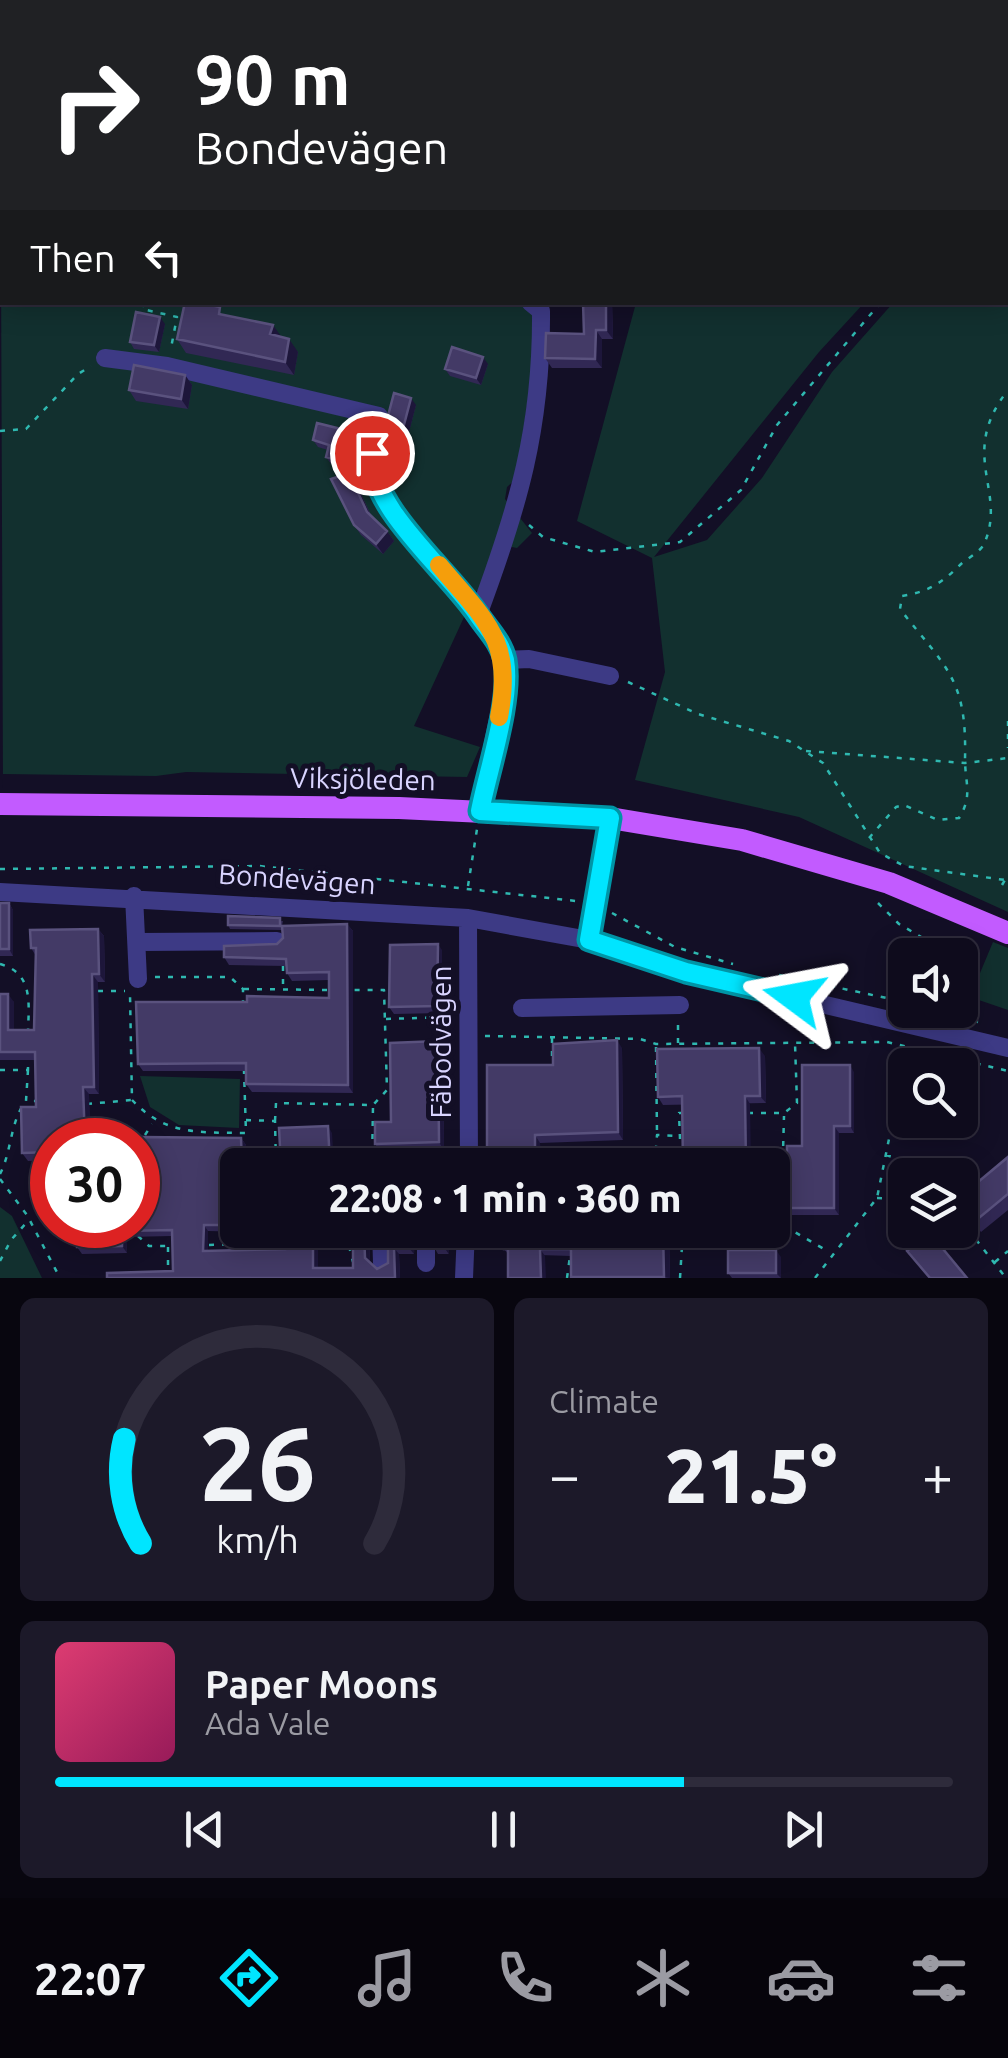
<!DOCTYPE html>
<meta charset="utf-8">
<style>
:root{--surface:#0e0b1c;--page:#1c1929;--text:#f1f3f6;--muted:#9b9ba3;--line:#2e2b3b;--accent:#00e5ff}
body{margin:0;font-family:Ubuntu,sans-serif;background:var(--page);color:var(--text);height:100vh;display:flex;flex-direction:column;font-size:38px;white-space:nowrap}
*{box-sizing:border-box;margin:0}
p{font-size:32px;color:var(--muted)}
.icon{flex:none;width:55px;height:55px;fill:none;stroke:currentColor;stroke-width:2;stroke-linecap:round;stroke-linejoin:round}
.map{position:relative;height:1278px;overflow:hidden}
.side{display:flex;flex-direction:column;gap:20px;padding:20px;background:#08060f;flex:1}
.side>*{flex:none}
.top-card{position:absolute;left:0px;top:0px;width:1010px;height:305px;box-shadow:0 5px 25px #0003,0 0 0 2px var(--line);background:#202124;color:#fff;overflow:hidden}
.buttons{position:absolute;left:888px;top:938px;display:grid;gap:20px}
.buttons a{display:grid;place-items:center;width:90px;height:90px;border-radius:15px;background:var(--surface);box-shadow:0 5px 25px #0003,0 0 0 2px var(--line);font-size:50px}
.speed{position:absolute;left:30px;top:1118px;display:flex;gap:20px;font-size:50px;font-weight:700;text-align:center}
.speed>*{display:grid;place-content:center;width:130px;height:130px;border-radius:50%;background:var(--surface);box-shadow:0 5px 25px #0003,0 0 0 2px var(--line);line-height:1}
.speed .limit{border:15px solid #d22;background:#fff;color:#111}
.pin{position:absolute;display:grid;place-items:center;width:85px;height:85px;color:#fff;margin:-42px;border:5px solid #fff;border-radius:50%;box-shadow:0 2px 10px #0007}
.me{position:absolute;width:110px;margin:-55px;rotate:283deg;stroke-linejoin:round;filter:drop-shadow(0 0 8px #0008)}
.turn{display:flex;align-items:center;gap:35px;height:210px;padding:0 30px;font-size:45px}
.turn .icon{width:130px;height:130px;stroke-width:2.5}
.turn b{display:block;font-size:70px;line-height:85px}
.then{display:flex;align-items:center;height:95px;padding:0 30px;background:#0003;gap:20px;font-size:38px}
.big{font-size:75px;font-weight:800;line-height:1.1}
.side .tile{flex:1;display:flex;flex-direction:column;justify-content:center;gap:15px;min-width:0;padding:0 35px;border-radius:15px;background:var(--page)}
.side .dial{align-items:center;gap:0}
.dial svg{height:260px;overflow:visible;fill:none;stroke:var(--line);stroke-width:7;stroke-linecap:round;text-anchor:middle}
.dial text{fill:var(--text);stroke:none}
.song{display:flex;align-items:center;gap:30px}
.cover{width:120px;height:120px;border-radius:15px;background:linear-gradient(135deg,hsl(340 70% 55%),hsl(330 70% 35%))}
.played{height:10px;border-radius:5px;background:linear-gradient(90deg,var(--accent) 70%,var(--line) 70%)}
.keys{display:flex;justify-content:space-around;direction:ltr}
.heat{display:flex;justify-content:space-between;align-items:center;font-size:55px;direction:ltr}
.side .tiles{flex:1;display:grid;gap:20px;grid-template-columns:1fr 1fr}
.tile:last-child{grid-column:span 2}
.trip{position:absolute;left:220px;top:1148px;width:570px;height:100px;border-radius:15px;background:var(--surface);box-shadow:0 5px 25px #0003,0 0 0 2px var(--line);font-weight:800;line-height:100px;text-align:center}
.dock{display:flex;height:160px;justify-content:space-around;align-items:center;background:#06040b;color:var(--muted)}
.dock .icon{width:70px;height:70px}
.dock .active{color:var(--accent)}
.dock b{font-size:45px;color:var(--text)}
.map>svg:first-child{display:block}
.green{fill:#12302f}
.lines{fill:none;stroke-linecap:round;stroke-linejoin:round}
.path{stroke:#2fb8b0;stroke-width:2.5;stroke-dasharray:5 8;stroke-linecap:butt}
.minor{stroke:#3d3a85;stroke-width:18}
.major{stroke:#c25bff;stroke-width:22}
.wall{fill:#312854;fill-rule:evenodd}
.shaded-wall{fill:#1d163a}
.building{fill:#433a66;stroke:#5a527e;stroke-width:2.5}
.route-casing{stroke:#0095a6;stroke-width:25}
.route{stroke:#00e5ff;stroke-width:18}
.slow{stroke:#f59e0b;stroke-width:18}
.labels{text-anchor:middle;stroke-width:10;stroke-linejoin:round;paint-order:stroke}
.street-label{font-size:28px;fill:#d9d4ff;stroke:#130f26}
</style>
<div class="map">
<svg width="1008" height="1278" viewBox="0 0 1008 1278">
<rect width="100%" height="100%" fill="#130f26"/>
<path class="green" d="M0,0H1008V912L799,817L635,780L665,672L652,558L577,521L636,303H864L819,352L654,557L707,540L762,478L832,372L893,303L1008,302V2H2V302L541,303L517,478L507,487L505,499L532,533L517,548L502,545L482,588L476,591L414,726L480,747L467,777L186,772L156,776L3,774V788Z
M993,942L1008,948V1010L970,997Z
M140,1076L240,1079L239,1128L179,1125L150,1107Z
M0,1207L12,1216L42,1278H0Z"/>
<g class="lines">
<path class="path" d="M112,0L113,2
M462,2L463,0
M942,2L943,0
M1008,109V108
M0,188H2
M143,302L142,309L177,317L171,348
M0,431L26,429L78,374L91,366
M529,525L543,537L595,552L680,542L741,490L777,425L881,302
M628,682L698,714L789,741L823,763L880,853L904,866L1005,880
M1008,721V748
M806,751L965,763L1008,758
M869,838L896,807L904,805L938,820L959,818C973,796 965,783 965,759C967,679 947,669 900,609L902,596C928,592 942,583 961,564C968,558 980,552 984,544C1008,491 957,455 1008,390
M0,869L259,866L576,901
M1002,885L1008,875
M468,886L477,829
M878,903L899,924L952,955
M612,913L675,947L733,964
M0,964C33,973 29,1002 28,1031
M283,966V988
M779,975L905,1002
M155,977H230L243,989V1003
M960,982L974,951
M244,989L331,990
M98,991H125
M937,1010L978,1022
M386,1019L453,1017
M485,1036L640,1039L656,1044L887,1042L1008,1071
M552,1038V1068
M678,1043V1021
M656,1047L657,1134
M919,1065L927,1051
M0,1070H28V1059
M28,1070L26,1101H39
M132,1100C166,1136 199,1132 246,1133L244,1071
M87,1104L132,1100L130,994
M748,1113H784L797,1103L795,1043
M246,1120L275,1121L276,1165
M275,1121L276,1103L373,1105L387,1090L384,990H354
M138,1146L152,1124
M886,1155L911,1163L922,1175
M372,1165L373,1106
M560,1165L553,1150L656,1148L657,1135L678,1136
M681,1165L679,1113H685
M0,1174C12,1151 10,1121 26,1101
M0,1179L27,1215L60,1278
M877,1198L905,1199
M960,1219L1006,1278
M772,1224H781L829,1252
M781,1224L784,1116
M138,1236L149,1246H176
M209,1245L278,1243V1230
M315,1245L349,1246L350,1230
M349,1246L353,1262
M0,1261L11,1240L27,1222
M995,1262L1008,1251
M168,1278V1247
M567,1278L570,1256
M680,1278L683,1230
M815,1278L877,1198L891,1129L905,1091"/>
<path class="minor" d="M105,358L167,366L379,416L370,472L380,495L473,605L495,636L505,660V685L479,811
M478,615C518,508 542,428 541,311L530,302
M505,660L529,659L610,676
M0,892L468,918L589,940L686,972L1008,1048
M134,896L138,979
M468,918L469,1165
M589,940L610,818
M139,942L277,941
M522,1008L680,1005
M381,1230L382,1263
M426,1263V1230
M464,1278L466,1230"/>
<path class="major" d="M0,804L399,808L610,818L742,840L889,883L1008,933"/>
</g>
<path class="wall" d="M612,302L613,339H602V368H552L545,358L584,334Z
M226,316L281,337L298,352L294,375L186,353L177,339Z
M165,324L159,352L134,349L130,342Z
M488,364L481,385L450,376L445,369Z
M185,375L192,385L188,409L136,401L129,390Z
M416,405L405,447L388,442L383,435Z
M354,438L347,468L331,464L326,457L328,450L318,447L313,440Z
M356,483L372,517L387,531L394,541L383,554L361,535L354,525Z
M0,903H9L13,910V956H0Z
M283,921L282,926L347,924L353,931V1093L252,1092L246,1084V1071H143L138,1064L247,1002L329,998V980L292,981L287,973V966L229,965L224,957L277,944L283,938L282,930L230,929L228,925Z
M98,929L104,936L105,982H98L99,1094H89L90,1140H52V1160L28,1161L22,1153L36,1107L35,1060H0V994L14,1002V1030H34L36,956L31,948Z
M442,950V1013L394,1014L389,1007Z
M622,1048L623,1140L540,1143L541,1165H487L553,1065Z
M443,1049L444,1151L381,1153L375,1144Z
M765,1056L766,1103L663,1105L658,1097Z
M854,1072V1133H839V1215H791L786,1208Z
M241,1138L246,1145L238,1165V1230H248V1232L208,1231V1251L285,1249L284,1230H369L370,1262L377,1269L388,1263V1230H415L414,1254H399L400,1278H107L173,1271L172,1236L126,1237L127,1253L82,1254L77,1247L142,1182ZM353,1233V1268H318V1234Z
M1008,1157V1210L981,1232L960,1206Z
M433,1230L449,1254H438L434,1247Z
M504,1230H669L670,1278H572L571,1256L508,1254L504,1249Z
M781,1257V1278H732L728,1273Z"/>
<path class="shaded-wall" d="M606,302H612L613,339L606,330Z
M160,317L165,324L159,352L154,345Z
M273,325L283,339L270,334Z
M596,330L602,339V368L595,359Z
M289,339L298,352L294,375L285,362Z
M483,357L488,364L481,385L476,378Z
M185,375L192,385L188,409L181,399Z
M411,398L416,405L405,447L400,440Z
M349,431L354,438L347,468L342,461Z
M349,473L356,483L374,523L367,512Z
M387,531L394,541L383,554L376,544Z
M9,903L13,910V956L9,949Z
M347,924L353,931V1093L348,1085Z
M98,929L104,936L105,982L99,974Z
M438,944L442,950V1013L437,1006Z
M92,974L98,982L99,1094L94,1087Z
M8,994L14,1002V1038L8,1030Z
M617,1040L622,1048L623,1140L618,1132Z
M438,1041L443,1049L444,1151L439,1142Z
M759,1048L765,1056L766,1103L760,1096Z
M850,1065L854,1072V1133L850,1126Z
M83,1087L89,1094L90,1140H85Z
M745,1096L750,1104L751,1165H746Z
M328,1126L332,1133L334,1165H330Z
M834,1126L839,1133V1215L834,1208Z
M535,1135L540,1143L541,1165H535Z
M241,1138L246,1145V1165H242Z
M204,1225L208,1231V1258L203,1251Z
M313,1230H315L318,1234V1275L313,1268Z
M364,1230H369L370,1264L365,1258Z
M410,1230H415L414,1254L409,1248Z
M444,1230H449V1254L444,1247Z
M663,1230H669L670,1278L664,1277Z
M122,1231L126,1237L127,1253L122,1246Z
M394,1248L399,1254L400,1278H395Z
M540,1249L545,1256L546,1278H541Z
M776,1250L781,1257V1278L776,1273Z"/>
<path class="building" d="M185,302H197L220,307L219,314L273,325L270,334L289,339L285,362L177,339Z
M583,302H606V330H596L595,359L545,358L546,333L584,334Z
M136,312L160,317L154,345L130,342Z
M452,347L483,357L476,378L445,369Z
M134,365L185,375L181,399L129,390Z
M394,393L411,398L400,440L383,435Z
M317,423L349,431L342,461L326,457L329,445L313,440Z
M349,473L367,512L387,531L376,544L354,525L331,479Z
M0,903H9V949H0Z
M228,916L280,918V926L228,925Z
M347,924L348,1085L246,1084V1063L138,1064L136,1002H247V996L329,998V972L287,973L286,959L224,957V946L277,944L283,938L282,926Z
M98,929L99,974H92L94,1087H83L85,1140H52V1152L22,1153L21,1107H36L35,1052H0V994H8V1030H34L36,948H31L30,930Z
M438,944L437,1006L389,1007L390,945Z
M617,1040L618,1132L535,1135V1165H487V1065H553V1044Z
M438,1041L439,1142L375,1144V1122H391L390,1043Z
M759,1048L760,1096H745L746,1165H683L682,1096L658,1097L657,1049Z
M802,1065H850V1126H834V1208H786L787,1146H802Z
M328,1126L330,1165H281L279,1128Z
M141,1137L241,1138L242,1165H238V1225H204L203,1251L285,1249L284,1230H313V1268H353V1230H364L365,1258L377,1269L388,1263V1230H410L409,1248H394L395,1278H107V1273L173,1271L172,1230L122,1231V1246L77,1247L76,1225H138V1183L142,1182Z
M1008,1157V1194L974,1222L960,1205V1197Z
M433,1230H444V1247H434Z
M504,1230H663L664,1277H571V1249H540L541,1278H508V1249H504Z
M929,1232L967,1278H930L907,1251Z
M728,1250H776V1273H728Z"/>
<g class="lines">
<g class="route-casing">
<path id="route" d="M372,453C368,507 448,570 478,615C488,630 501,642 505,660C512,700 488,770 480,811L610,818L589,940L686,972L794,997"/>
</g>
<use href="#route" class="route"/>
<path class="slow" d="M439,565C485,620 514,640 499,717"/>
</g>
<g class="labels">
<g class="street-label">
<text transform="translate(363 779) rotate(1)" y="10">Viksjöleden</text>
<text transform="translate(297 879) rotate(4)" y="10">Bondevägen</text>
<text transform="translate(441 1042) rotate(-90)" y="10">Fäbodvägen</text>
</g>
</g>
</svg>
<div class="buttons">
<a><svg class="icon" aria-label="sound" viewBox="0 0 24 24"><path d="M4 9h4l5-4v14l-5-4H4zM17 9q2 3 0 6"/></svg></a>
<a><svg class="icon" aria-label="search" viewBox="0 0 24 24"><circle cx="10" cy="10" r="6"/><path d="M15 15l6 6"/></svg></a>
<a><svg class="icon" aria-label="layers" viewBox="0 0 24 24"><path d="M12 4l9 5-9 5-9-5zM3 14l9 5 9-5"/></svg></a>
</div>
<div class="speed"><div class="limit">30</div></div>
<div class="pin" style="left:372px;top:453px;background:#d93025"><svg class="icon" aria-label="arrive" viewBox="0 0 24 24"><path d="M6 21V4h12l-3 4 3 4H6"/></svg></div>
<svg class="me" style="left:794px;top:997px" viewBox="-20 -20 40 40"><path d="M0-17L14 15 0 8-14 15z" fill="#00e5ff" stroke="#fff" stroke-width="4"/></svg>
<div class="trip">22:08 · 1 min · 360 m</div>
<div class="top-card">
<div class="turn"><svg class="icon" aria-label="right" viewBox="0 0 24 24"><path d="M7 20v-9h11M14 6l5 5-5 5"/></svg><div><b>90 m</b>Bondevägen</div></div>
<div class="then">Then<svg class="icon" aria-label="left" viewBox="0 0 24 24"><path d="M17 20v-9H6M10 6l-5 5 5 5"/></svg></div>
</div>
</div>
<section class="side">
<div class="tiles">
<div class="tile dial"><svg viewBox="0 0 100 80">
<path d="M14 69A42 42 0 1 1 86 69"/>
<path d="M14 69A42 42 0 0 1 9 37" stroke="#00e5ff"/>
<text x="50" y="56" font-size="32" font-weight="700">26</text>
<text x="50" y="72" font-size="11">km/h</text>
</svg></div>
<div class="tile"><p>Climate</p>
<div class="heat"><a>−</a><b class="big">21.5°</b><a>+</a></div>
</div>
<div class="tile">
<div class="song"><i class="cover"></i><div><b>Paper Moons</b><p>Ada Vale</p></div></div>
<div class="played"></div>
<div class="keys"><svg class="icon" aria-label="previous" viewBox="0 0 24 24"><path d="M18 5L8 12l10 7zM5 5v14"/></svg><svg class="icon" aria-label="pause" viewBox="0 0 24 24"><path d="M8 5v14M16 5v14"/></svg><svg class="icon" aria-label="next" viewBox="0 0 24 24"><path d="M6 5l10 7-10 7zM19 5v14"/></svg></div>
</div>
</div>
</section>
<nav class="dock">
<b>22:07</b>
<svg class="icon active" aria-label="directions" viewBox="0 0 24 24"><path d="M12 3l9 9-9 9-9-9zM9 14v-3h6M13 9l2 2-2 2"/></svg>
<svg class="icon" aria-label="music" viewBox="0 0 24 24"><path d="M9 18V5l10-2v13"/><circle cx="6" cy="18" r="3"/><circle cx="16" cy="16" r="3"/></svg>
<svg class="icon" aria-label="phone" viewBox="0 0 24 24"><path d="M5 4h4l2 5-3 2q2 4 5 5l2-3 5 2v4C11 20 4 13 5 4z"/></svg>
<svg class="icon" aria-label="climate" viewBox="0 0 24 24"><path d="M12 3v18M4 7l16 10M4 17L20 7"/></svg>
<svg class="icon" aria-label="car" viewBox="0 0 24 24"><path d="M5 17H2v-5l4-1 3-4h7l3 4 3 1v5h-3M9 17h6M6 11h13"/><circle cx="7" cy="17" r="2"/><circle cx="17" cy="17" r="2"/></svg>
<svg class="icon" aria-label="filters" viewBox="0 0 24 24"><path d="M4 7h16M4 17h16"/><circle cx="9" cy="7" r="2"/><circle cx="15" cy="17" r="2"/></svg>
</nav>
